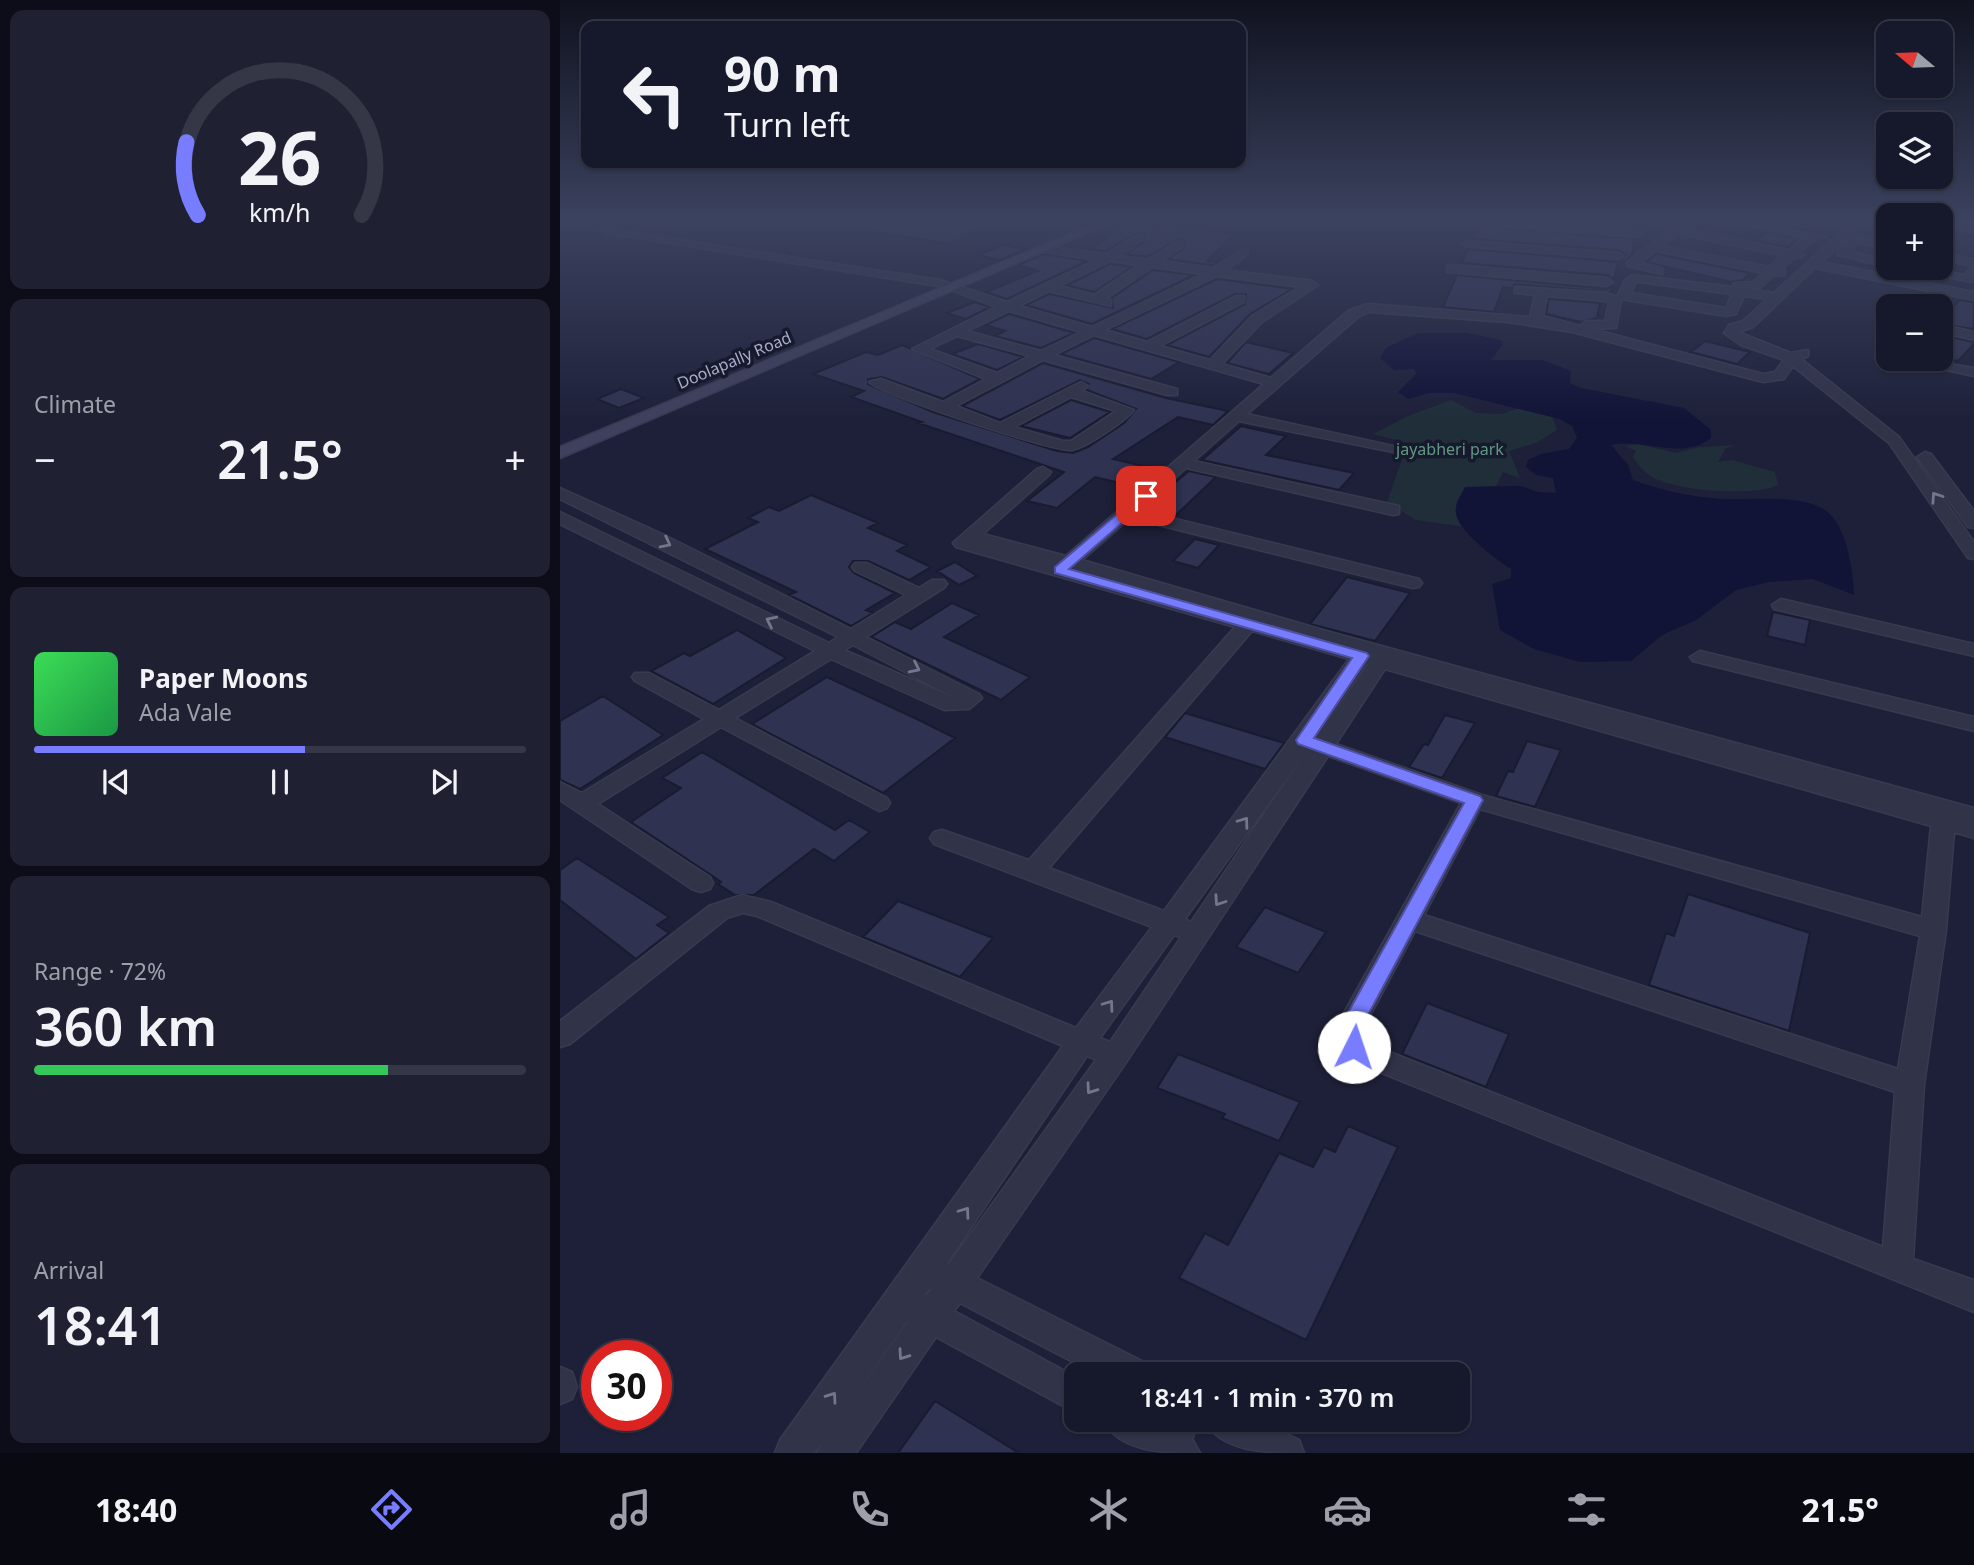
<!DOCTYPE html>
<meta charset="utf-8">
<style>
:root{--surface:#16182b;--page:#1f2133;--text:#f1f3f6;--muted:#9ea0a9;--line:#353747;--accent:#787dff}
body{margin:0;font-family:"Noto Sans",sans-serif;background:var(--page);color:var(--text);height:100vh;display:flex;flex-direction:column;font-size:26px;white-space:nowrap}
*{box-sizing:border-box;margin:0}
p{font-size:23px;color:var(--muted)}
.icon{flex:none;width:38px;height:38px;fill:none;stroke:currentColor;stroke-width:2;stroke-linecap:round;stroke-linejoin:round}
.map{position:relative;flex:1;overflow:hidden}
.sheet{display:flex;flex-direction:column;gap:10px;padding:10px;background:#0c0d18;width:560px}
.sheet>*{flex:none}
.banner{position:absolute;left:21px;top:21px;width:665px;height:147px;border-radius:14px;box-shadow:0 2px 5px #0004,0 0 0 2px var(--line);background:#16182b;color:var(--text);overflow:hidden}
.needle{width:46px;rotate:289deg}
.controls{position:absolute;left:1316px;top:21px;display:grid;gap:14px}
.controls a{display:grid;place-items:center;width:77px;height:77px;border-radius:14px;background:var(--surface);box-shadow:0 2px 5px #0004,0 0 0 2px var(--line);font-size:35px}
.speed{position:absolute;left:21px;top:1340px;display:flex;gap:14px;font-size:35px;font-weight:700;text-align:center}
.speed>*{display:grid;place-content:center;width:91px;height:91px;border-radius:50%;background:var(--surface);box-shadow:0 2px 5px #0004,0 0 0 2px var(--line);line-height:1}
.speed .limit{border:10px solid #d22;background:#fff;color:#111}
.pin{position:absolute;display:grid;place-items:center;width:60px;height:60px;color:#fff;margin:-30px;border-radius:14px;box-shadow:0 4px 10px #0006}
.me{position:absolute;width:77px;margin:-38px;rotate:4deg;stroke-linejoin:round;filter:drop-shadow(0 0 5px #0008)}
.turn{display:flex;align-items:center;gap:24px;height:147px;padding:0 28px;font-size:32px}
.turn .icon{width:91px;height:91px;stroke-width:2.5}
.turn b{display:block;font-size:49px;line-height:60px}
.big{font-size:52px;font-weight:600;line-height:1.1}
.sheet .tile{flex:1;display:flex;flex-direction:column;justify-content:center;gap:10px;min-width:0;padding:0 24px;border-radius:14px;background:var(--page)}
.sheet .dial{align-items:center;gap:0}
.dial svg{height:182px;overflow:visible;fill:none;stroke:var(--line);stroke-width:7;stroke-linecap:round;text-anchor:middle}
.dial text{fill:var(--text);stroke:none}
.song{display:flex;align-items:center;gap:21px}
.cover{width:84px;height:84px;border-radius:10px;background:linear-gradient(135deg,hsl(130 70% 55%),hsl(140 70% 35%))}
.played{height:7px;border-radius:4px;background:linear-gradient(90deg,var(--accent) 55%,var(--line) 55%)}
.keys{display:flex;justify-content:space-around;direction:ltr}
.heat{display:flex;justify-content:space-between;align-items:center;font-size:38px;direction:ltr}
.charge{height:10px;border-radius:5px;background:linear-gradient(90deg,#34c759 72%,var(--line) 0)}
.trip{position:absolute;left:504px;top:1362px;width:406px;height:70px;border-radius:14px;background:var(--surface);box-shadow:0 2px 5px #0004,0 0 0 2px var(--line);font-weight:600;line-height:70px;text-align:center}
.tab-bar{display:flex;height:112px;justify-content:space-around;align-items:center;background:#090a11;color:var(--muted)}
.tab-bar .icon{width:49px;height:49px}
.tab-bar .current{color:var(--accent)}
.tab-bar b{font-size:32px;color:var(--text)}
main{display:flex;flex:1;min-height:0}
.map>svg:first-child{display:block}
.green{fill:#202e3a}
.water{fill:#111337}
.building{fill:#2f3251;stroke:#191b30;stroke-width:2}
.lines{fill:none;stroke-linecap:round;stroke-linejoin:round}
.minor-casing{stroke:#383a50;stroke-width:3}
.secondary-casing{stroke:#383a50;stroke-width:3}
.trunk-casing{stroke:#393b51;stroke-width:3}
.minor{fill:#313349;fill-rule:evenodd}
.secondary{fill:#3f405d;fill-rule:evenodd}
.trunk{fill:#60605c;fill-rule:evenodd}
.oneway{stroke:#74768e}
.route{fill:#787dff;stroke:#4e51a6;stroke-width:2}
.labels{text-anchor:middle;stroke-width:7;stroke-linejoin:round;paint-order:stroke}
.far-street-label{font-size:16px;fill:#abacc7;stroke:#17192e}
.far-park-label{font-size:16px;fill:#619981;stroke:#17192e}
</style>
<main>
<section class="sheet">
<div class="tile dial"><svg viewBox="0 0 100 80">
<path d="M14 69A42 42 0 1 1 86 69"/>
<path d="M14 69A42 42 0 0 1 9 37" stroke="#787dff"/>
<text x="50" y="56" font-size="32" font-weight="700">26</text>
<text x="50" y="72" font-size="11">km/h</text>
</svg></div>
<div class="tile"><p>Climate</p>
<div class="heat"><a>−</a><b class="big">21.5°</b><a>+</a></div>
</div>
<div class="tile">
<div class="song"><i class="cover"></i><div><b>Paper Moons</b><p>Ada Vale</p></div></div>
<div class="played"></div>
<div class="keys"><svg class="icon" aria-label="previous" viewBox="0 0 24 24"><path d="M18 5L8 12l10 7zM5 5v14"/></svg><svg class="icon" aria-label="pause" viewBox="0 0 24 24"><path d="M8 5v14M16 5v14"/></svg><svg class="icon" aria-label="next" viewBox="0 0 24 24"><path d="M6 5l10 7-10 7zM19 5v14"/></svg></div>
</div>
<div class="tile"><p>Range · 72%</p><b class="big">360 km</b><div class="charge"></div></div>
<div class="tile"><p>Arrival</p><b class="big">18:41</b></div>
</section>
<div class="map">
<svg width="1414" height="1453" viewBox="0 0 1414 1453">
<rect width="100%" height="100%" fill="#1e2039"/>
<path class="green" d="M891,400L916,413L941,414L960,408L992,416L997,430L976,443L949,451L960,478L943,472L936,486L910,487L905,527L856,520L827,502L848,443L813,434L848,416Z
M1077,444L1116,453L1140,447L1175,445L1165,449L1158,462L1172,460L1215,472L1218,485C1193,497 1117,491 1092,477C1084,472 1078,465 1073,457L1076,451L1065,446Z"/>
<path class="water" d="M858,333H907L941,340L943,344L931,360H983L1011,371L1010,383L1021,388L1124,408L1151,430V438C1122,461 1085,438 1051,445L1068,465L1073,480C1103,491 1132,497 1163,499C1191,500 1242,494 1265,510C1287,525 1293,571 1294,595L1253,579L1209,582L1176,590L1136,620L1102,635L1071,661L1020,662L974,649L940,630L932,584L951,578V569C936,559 899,532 896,514C894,504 901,495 905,487L961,486L978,492L996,493L993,478L976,475L966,467L968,460L981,454L1009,449L1017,438L1012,426L1000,419L894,393H869L848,399L838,392L857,373L853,369L834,370L820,358L826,348Z"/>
<path class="building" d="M293,218H437L391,244L292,228Z
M572,218L594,221L596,232L605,225L676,233L647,261L657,263L652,265L608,259L624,248L625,240L620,238L587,257L566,254L584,242V234L579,232L545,251L531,249Z
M1229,218H1245L1264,221L1251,231L1216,225Z
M921,227L1074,239L1072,255L1065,261L1062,260L1066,255L1058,250L912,239Z
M1206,233L1237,239L1228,247L1197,241Z
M444,245L466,249L440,260L418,255Z
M908,249L1058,262L1054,279L1047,275L902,263Z
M484,254L527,261L447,299L426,292L478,271L458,265Z
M1097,254L1190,273L1183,280L1171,282L1086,262Z
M550,264L572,267L534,292L507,285Z
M593,270L634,275L532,324L466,305L489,294L553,308L552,298Z
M897,275L1047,289L1053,285L1051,292L955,284L952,288L943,287L934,312L883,307Z
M657,279L732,289L690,314L649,357L607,345L685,304L686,294H675L587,339L552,329Z
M989,299L1040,303L1037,318L1021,322L986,314Z
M1399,300L1414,302V329L1381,324Z
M415,302L430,307L406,319L387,313Z
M449,314L514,333L481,348L435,336L445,331L426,325Z
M1381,335L1414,342V344L1398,361L1381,356Z
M534,338L619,362L591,379L501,354Z
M1145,341L1190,352L1177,364L1131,352Z
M686,342L733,353L709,374L667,363Z
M418,344L463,357L437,370L392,354Z
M342,345L420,379L383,399L322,377L308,379V384L373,412L497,451L513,453L528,447L564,423L576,409L527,390L529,384L520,380L440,420L402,406L483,363L606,398L668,411L653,425L618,417L553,459L601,470L581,488L535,477L497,508L467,501L504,472L358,423L362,422L291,397L304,391L253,374L306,352L318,355Z
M61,389L84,398L59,408L37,399Z
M511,400L550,412L510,438L461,426Z
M681,426L726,436L706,455L794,473L779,490L642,460Z
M629,471L656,477L615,516L590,510L607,494L602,493Z
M251,495L318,523L308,528L347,545L337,551L371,567L349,580L308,561H293L289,567L294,573L335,593L306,610L313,613L291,626L229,595L236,592L145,549L198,522L188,518L209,507L219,511Z
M635,539L659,545L638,568L613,561Z
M395,562L417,576L399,585L377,571Z
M787,577L850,593L815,641L750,624Z
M392,603L419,615L384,637L470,677L441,700L311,637L335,622L351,629Z
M1213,612L1250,620L1245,645L1207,636Z
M177,630L226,658L153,704L91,671L124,653L130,656Z
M267,677L361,721L395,738L323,793L192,724Z
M43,696L103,735L20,789L0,780V721Z
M625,713L724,743L705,769L605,737Z
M885,715L915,723L882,778L849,767L864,744L868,745Z
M967,741L1001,750L975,807L936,796L948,771L953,772Z
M142,752L275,830L289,820L310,832L274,861L254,849L194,895H175L158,884L161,882L151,875L71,822L121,788L102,778Z
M17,858L109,917L97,925L109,933L76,959L0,900V870Z
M1128,894L1250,933L1229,1031L1089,985L1106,933L1114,936Z
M338,901L433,938L400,977L303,937Z
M705,907L766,932L738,973L676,947Z
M867,1003L949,1034L926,1087L842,1054Z
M618,1054L740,1102L719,1141L662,1118L665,1114L597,1088Z
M788,1126L838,1147L746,1340L619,1278L645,1233L668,1245L719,1153L753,1167L764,1147L775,1152Z
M375,1401L459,1453H338Z"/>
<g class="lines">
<g class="minor-casing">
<path id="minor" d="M1125,218H1137L1125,229L1229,250L1243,237L1145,218H1169L1266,237L1254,239L1240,252L1244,255L1242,257L1234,258L1221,269L1225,270V276L1214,275L1200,288L1188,289L1214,293L1296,218H1307L1291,235L1328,242V248L1299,243L1290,251L1328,261V267L1278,255V251L1288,241L1285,240L1262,262L1414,292V300L1255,268L1193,327L1178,332L1231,353L1248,350V356L1241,359L1339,437L1414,542V559L1408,558L1329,443L1233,366L1224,379L1203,382L1012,332L948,322L809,312L798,317L687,414L833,446V452L679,421L634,461L839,506V514L833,515L626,468L579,510L859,579L862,583L859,587L853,588L570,518L522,560L763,630L1414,808V838L1394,832L1386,930L1364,1085L1353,1259L1414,1280V1312L792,1061L780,1052L775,1029L901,803L768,756L565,1064L417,1278L584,1362L589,1374H536L400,1303L394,1311L516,1377V1413L376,1337L296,1453H257L262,1443L254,1453H215L220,1440L503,1046L197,916L183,913L167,918L10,1044L0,1047V1021L149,906L182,895L211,902L516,1028L592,927L374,844L370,838L374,832L382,830L469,860L675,627L396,547L393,543L477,469L483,467L491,472L489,475L423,534L506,556L704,384L534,335L494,355L617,389V395H607L483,360L396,406L440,423L521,382L528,386L522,391L574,410C565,421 526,448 512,450C492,452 322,395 309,382L321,379L383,402L426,379L352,349L436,307L384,287L46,233L40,230L42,228L380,280L447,302L536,260L479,251V247L483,246L546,254L578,235L582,236V240L559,256L588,260L619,241L623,242V246L601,261L653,268L684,249L688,250V254L666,270L752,281L758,285L702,322L662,364L711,378L788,311L808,304L970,317L975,295L955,293V287L1048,293L1057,297L1066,279L1072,275L1173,287L1174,283L1193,282L1203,273L1096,251L1080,263L1102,268V274L1067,266V262ZM1118,234L1222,255L1209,267L1103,246ZM550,261L579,265L534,295L499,286ZM592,267L643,274L532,327L459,306L489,291L551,306V300L545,299ZM657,276L740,287L692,316L650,360L600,346L684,302V296H676L587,342L545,330ZM1076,282H1079L1172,294L1166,308L1071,293ZM987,296L1045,301L1049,303L1045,321H1026L1020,326L983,316ZM1184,296L1207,299L1183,321L1169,325L1164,333L1181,345L1224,360L1215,372L1203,374L1032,329L1056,328L1061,299L1166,316L1176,314ZM449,311L521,332L481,351L407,331ZM397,336L470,356L437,373L370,349ZM511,397L556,411L511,441H503L454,427ZM692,631L789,659L604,911L489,868ZM806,664L808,665L757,737ZM825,669L1371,826L1362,917L922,795L776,744ZM748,749L631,922L625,919ZM920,809L1360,936L1338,1069L864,915ZM855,931L1335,1092L1323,1247L812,1045L803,1039V1029ZM614,935L621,937L550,1042L540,1038ZM527,1056L536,1060L389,1264L387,1263ZM370,1288L372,1289L366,1296L364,1295ZM347,1321L348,1322L281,1415Z
M919,219L1077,231L1083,234L1077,237L915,224V220Z
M908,241L1058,253L1064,256L1058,259L904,246L902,244Z
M1381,253L1414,259L1412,282L1341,268H1365L1405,275L1412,266L1381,259Z
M891,265L1047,278L1053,282L1047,286L887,272V266Z
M1383,325L1414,332V340L1381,332Z
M1358,359L1414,368V376L1358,364Z
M1365,452L1371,454L1414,511V528L1408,527L1357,457Z
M0,488L100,533L291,629L346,595L295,571L292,567L295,563H307L359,588L372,580H384L387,584L384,588L306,637L419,694L422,698L409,709L384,710L271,659L175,718L327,798L330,803L327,808L319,811L161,727L38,804L150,877L153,883L150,889L141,892L132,889L0,800V782L22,793L144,719L75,681L72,677L75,673H89L159,710L255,651L0,524V512L269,643L278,637L0,499ZM293,645L397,699L284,650Z
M1221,599L1414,644V656L1214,609L1212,605Z
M1140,651L1414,717V731L1133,661L1130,657Z
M0,1367L12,1372L17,1387L12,1399L0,1404Z
M543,1419H595L603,1423L605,1419H641L632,1439L640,1453C606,1453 558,1453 543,1419Z
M644,1419H698L739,1440L744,1453C710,1453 659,1453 644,1419Z"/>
</g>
<g class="secondary-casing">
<path id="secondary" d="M548,218H562L0,458V447Z
M1381,220L1414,226V232L1381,226Z"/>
</g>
<g class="trunk-casing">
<path id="trunk" d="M1381,218L1414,220V226L1382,220Z"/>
</g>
<use href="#minor" class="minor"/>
<use href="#secondary" class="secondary"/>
<use href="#trunk" class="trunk"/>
</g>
<defs><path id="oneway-chevron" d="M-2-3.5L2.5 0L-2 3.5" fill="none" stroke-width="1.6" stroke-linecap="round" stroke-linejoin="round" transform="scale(1.75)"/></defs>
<g class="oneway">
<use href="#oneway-chevron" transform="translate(1376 497) rotate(-124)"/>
<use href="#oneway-chevron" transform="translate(106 543) rotate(27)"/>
<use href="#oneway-chevron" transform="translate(211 621) rotate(-154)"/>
<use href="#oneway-chevron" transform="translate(355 668) rotate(26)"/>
<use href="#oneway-chevron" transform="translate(684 822) rotate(-54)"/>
<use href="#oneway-chevron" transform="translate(659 901) rotate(124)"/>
<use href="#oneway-chevron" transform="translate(549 1005) rotate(-54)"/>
<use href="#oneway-chevron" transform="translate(531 1089) rotate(125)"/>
<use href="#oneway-chevron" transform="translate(405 1212) rotate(-54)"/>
<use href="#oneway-chevron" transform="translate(343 1355) rotate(125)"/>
<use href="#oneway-chevron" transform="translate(272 1397) rotate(-55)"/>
</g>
<linearGradient id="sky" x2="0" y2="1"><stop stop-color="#10121f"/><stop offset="0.52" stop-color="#3b425f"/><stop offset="1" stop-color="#3b425f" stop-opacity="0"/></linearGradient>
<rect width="1414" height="421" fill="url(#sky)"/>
<path class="route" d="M582,493L593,496L509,569L807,653L809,656L754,738L920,796L923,800L800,1030L798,1037L805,1047L802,1053C788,1058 783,1049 777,1038L779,1029L904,803L738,744L736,740L792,658L495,573V567Z"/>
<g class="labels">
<g class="far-street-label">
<text transform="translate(174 360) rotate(-23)" y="6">Doolapally Road</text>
</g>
<g class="far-park-label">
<text x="890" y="455">jayabheri park</text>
</g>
</g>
</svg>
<div class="controls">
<a><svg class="needle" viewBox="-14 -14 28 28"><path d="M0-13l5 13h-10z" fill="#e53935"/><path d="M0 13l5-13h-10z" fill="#9ea0a9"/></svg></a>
<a><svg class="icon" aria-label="layers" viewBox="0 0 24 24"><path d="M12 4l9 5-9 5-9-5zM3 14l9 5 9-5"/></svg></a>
<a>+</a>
<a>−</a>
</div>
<div class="speed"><div class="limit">30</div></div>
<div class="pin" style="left:586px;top:496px;background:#d93025"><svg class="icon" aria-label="arrive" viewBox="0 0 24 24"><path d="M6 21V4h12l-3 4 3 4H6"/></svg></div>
<svg class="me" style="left:794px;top:1047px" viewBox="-20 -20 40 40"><circle r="19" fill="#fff"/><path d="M0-13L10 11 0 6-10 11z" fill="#787dff"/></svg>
<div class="trip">18:41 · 1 min · 370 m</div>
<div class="banner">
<div class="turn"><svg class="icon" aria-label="left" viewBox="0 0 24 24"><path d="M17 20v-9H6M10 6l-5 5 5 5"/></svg><div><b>90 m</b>Turn left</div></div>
</div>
</div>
</main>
<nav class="tab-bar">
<b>18:40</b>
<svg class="icon current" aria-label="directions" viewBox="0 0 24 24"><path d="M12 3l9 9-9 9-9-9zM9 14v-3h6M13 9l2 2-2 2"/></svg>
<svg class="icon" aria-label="music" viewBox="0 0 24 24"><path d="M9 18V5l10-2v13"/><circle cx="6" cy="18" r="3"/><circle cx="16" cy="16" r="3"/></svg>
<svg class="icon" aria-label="phone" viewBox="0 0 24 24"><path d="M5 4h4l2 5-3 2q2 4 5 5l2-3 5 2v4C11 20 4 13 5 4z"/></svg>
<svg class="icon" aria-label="climate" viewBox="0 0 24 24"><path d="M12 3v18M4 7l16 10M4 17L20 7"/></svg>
<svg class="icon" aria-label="car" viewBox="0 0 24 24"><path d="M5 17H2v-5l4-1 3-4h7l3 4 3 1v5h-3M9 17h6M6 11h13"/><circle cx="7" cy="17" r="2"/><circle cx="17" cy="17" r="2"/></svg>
<svg class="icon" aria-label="filters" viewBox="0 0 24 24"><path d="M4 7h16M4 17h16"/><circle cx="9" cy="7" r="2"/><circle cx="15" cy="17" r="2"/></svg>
<b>21.5°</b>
</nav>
